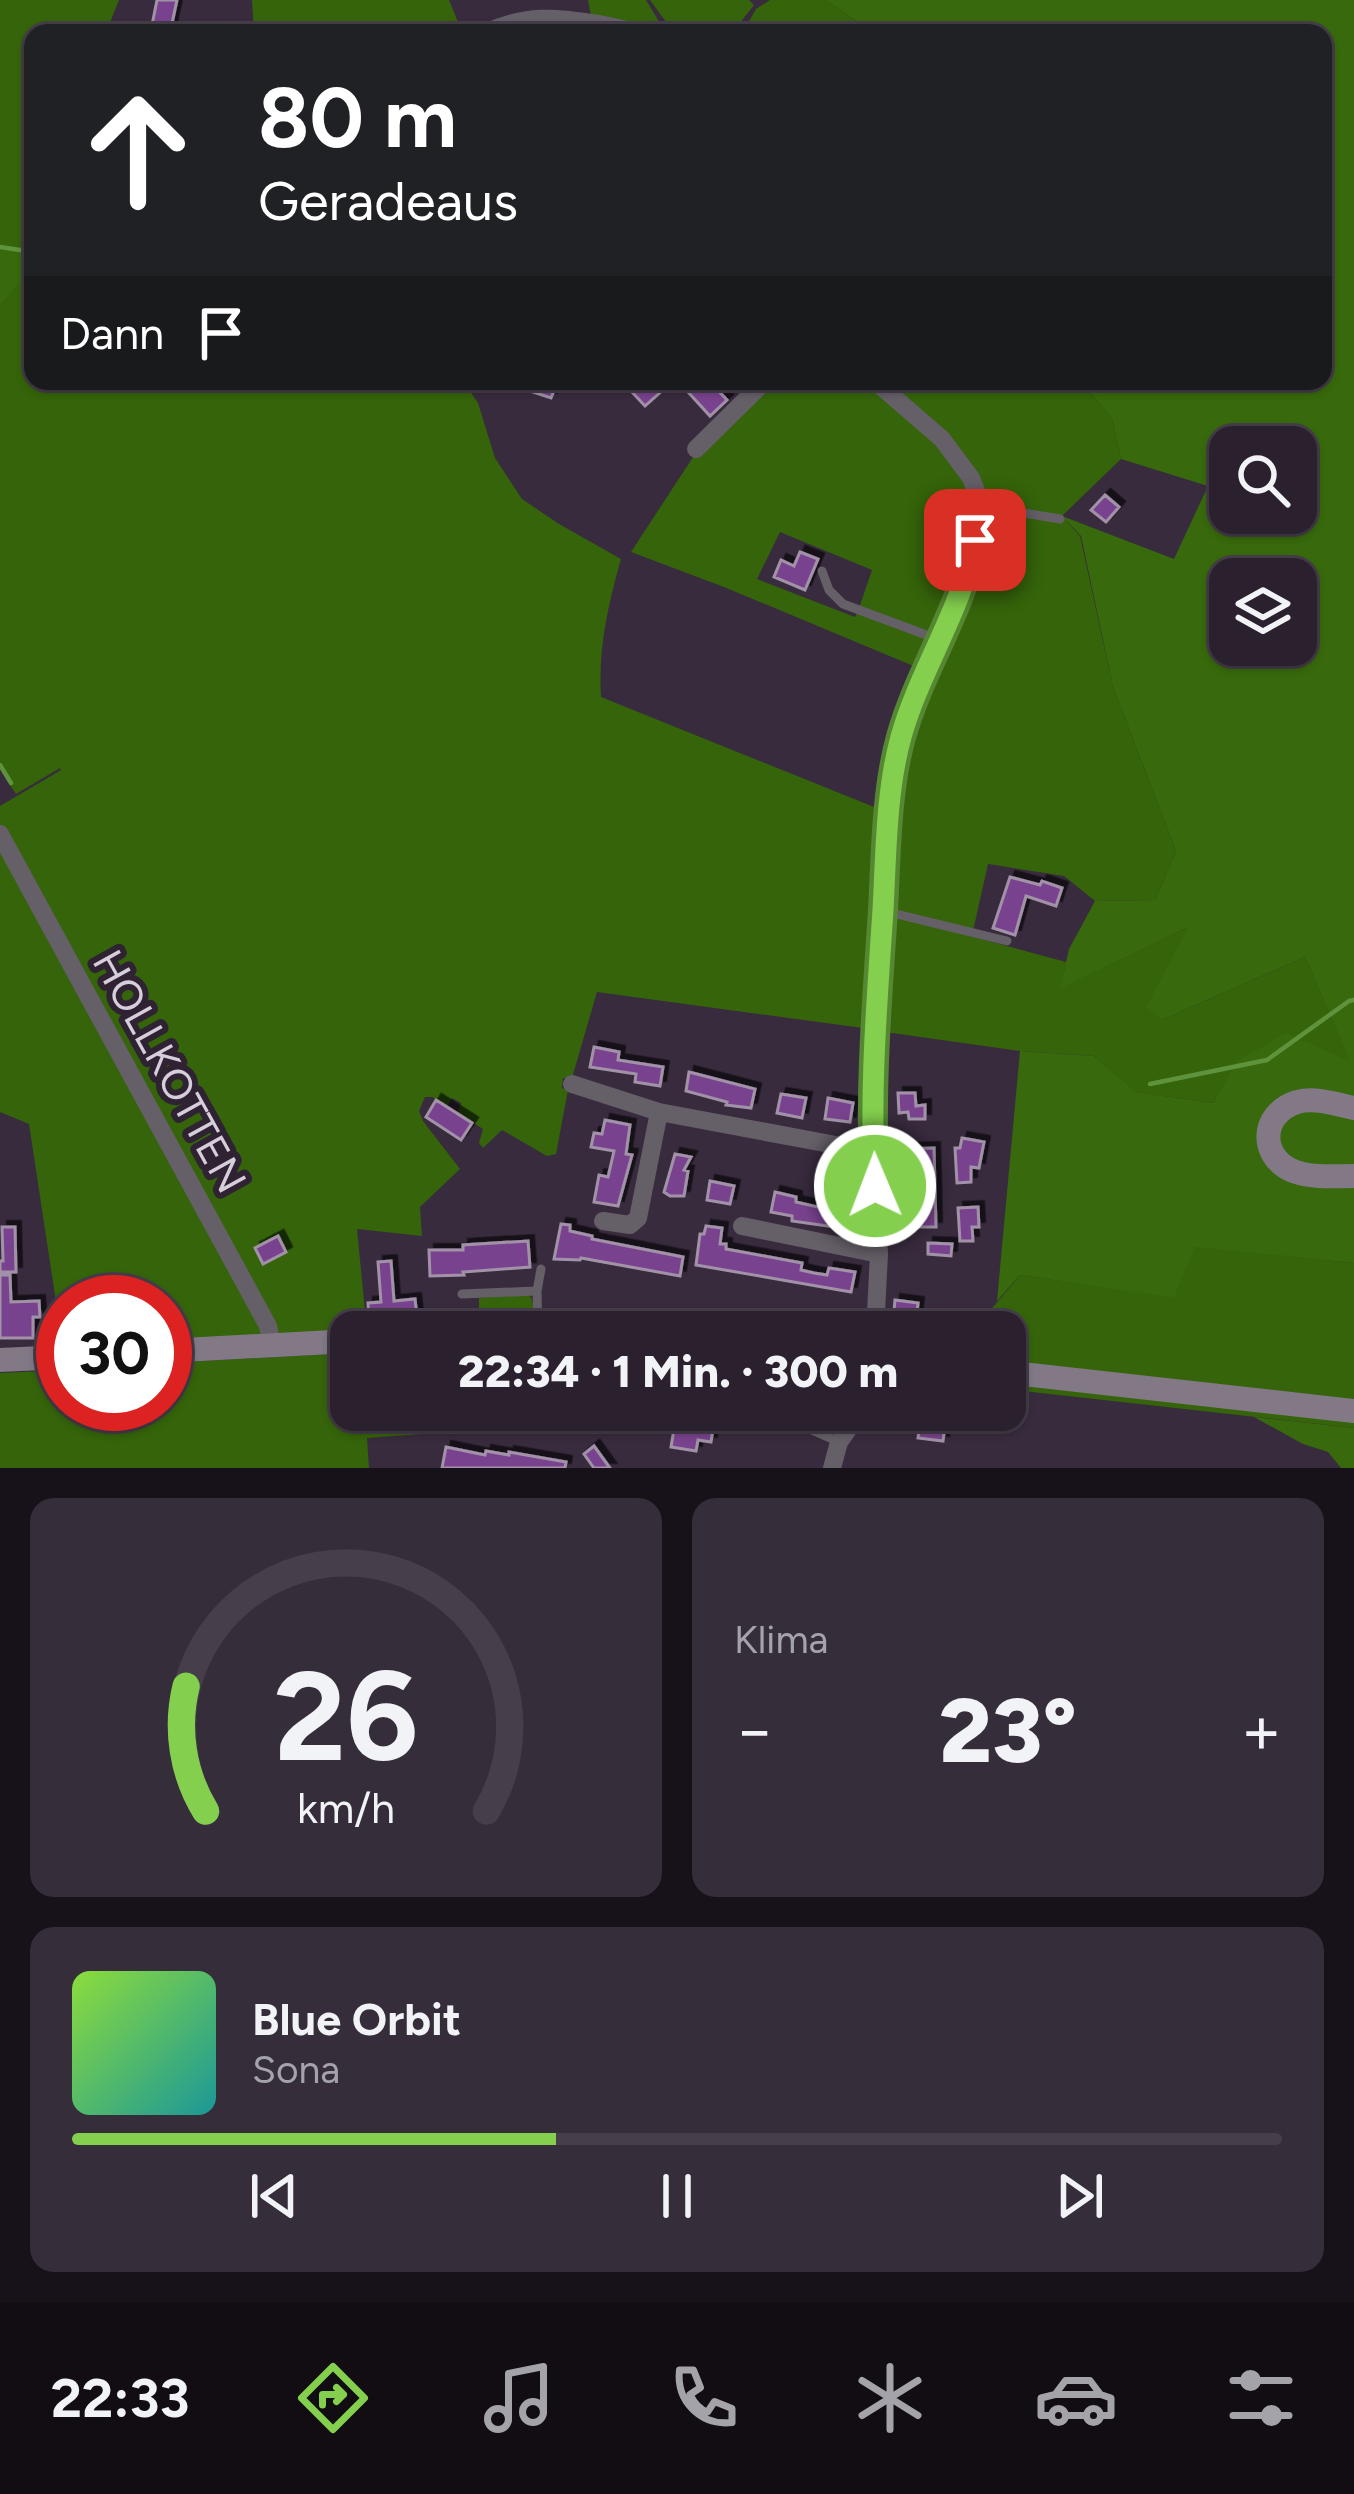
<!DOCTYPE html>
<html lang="de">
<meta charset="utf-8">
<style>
:root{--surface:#2a202e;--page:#362d3a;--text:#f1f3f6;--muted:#a5a3aa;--line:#463e4a;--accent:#84d04e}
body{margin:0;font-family:Figtree,sans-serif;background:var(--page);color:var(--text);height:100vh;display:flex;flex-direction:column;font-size:45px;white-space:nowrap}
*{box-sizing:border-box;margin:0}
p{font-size:39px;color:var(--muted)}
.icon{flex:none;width:66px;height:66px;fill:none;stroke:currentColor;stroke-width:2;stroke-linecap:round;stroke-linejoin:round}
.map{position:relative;height:1468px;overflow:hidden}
.details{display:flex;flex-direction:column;gap:30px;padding:30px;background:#171219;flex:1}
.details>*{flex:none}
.top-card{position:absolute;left:24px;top:24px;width:1308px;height:366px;border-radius:24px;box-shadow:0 3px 9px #0004,0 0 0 3px var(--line);background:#202124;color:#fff;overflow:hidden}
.controls{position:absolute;left:1209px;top:426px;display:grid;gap:24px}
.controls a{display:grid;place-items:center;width:108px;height:108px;border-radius:24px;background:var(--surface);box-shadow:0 3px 9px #0004,0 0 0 3px var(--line);font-size:60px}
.speed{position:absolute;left:36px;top:1275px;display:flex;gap:24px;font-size:60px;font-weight:700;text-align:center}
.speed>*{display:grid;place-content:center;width:156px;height:156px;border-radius:50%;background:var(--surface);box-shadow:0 3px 9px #0004,0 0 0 3px var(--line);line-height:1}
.speed .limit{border:18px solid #d22;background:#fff;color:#111}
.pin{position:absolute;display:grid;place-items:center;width:102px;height:102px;color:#fff;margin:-51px;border-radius:24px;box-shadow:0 6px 18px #0006}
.me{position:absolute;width:132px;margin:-66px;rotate:359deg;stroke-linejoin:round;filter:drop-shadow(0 0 9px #0008)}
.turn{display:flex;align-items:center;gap:42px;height:252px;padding:0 36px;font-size:54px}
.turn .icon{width:156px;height:156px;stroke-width:2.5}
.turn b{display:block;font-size:84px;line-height:102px}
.then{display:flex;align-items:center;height:114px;padding:0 36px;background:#0003;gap:24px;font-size:45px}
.big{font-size:90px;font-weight:800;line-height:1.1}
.details .card{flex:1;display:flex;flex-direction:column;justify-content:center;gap:18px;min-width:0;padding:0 42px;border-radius:24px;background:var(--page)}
.details .dial{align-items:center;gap:0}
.dial svg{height:312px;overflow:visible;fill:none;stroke:var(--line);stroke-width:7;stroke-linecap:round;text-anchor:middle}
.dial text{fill:var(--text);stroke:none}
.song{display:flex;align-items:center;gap:36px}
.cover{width:144px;height:144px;border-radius:18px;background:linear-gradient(135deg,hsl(90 70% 55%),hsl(180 70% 35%))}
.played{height:12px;border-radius:6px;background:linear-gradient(90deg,var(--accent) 40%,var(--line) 40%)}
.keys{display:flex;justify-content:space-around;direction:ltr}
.heat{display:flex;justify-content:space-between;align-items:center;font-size:66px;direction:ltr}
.details .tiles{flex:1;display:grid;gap:30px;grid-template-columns:1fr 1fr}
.card:last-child{grid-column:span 2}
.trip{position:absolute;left:330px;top:1311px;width:696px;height:120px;border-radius:24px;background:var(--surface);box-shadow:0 3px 9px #0004,0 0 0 3px var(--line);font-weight:800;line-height:120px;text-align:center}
.tab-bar{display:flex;height:192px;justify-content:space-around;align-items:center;background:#110d12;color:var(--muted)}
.tab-bar .icon{width:84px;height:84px}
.tab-bar .on{color:var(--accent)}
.tab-bar b{font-size:54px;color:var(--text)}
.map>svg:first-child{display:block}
.green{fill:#35640a}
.forest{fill:#38690c;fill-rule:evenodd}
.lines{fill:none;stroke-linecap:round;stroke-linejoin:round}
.stream{stroke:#5f923d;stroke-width:4.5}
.building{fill:#79438e;stroke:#a192a8;stroke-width:3;filter:url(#shadow)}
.service{stroke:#655f68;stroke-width:9}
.minor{stroke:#655f68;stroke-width:18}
.secondary{stroke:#827886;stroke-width:24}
.route-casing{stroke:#568733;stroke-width:30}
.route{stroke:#84d04e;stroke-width:21}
.labels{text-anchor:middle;stroke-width:12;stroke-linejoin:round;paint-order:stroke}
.street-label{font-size:42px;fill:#d6ceda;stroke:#2e2233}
</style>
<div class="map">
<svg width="1354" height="1468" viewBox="0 0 1354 1468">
<defs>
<filter id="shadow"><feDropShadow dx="5.5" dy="-5.5" stdDeviation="0" flood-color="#0009"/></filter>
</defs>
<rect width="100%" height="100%" fill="#382b3e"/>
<path class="green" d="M0,0H119L109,25L127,33H33V239L30,255L0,246Z
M252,0H449L462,32L254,33Z
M588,0H646L666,33H649L591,16Z
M650,0H749L754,5L732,33H674Z
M770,0H825L874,33H742L756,9Z
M21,280L33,283V381H463L478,403L495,458L522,499L559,524L621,559C608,605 598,649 601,697L884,811L870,1029L597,992L572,1078H563L562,1088L568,1090L556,1154L547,1156L502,1130L483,1148L479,1143L483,1129L458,1113L461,1103L452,1098L447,1106L432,1097H425L419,1111L423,1121L460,1169L420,1207L422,1236L357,1229L367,1332L282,1339L0,830V806L61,770L60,768L16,794L10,785L12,782L0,762V306Z
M772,381H865L940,441L979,506L966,573L939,636L859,608L872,570L780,532L757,579L855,617L858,611L937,641L923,670L724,587L631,552L697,451Z
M879,381H1081L1112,419L1121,459L1062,516L1080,536L1113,687L1176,851L1155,900L1095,901L1064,876L988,864L973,931L886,908L903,739L931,667L984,503L973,477Z
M0,850L260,1322L261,1334L165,1345V1302H63V1348L29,1124L0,1112Z
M885,913L1066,962L1061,988L1190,926L1147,1006L1162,1020L1305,957L1351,1062L1238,1061L1213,1103L1135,1092L1094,1056L1020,1051L878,1031Z
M1195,1246L1354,1263V1404L1005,1364V1332H972L1020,1275L1174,1297Z
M525,1294L531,1297C535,1312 535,1320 520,1326L432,1329L425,1326V1311L479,1308V1298Z
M351,1353V1410H502L501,1420L428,1425L422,1434L367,1438L369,1468H0V1373L63,1370V1404H165V1363Z
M1005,1379L1354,1418V1428L1005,1389Z"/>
<path class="forest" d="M825,0H1354V1263L1195,1247L1174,1298L1020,1275L997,1301L1020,1051L1094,1056L1136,1092L1213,1103L1237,1061L1286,1033L1350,1061L1305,957L1162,1020L1146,1007L1188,927L1060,989L1069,949L1095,901L1155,900L1176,851L1113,687L1081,536L1062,516L1174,559L1208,486L1121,459L1112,419L1081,381H1323V33H874ZM1230,447H1296V513H1230ZM1230,579H1296V645H1230Z
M33,239V283L21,281L0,306V246L29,255Z
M1254,1417L1354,1428V1468H1341L1328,1452L1303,1444Z"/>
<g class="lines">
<path class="stream" d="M0,247L33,252
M0,765L11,783
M1150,1084L1267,1060L1349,1001L1354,1000"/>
</g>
<path class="building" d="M157,0H177L171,28L152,25Z
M537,381H558L551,398L533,392Z
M644,381H673L645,406L632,392Z
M678,381H709L727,400L710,416Z
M1105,495L1119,507L1106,522L1091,510Z
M800,552L818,559L805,590L774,577L781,560L794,566Z
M1010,877L1040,885L1042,881L1062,888L1056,906L1026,896L1015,935L993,928Z
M594,1047L619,1052L618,1060L663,1067L660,1086L635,1082L636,1074L590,1067Z
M689,1072L755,1089L751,1108L726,1105L727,1102L686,1091Z
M898,1093H915L916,1106L925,1105V1119H909L908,1112L899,1113Z
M781,1094L806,1098L802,1118L777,1113Z
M828,1098L853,1103L850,1122L825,1119Z
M436,1100L472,1123L461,1140L426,1117Z
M605,1120L630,1125L626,1154L632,1155L618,1206L594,1202L599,1175L608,1177L614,1151L591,1147L594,1133L602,1134Z
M962,1138L984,1142L979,1168L971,1167V1182L957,1183L955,1148H960Z
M934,1148L936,1227H915V1219H912L911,1185H904L903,1149Z
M675,1154L691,1157L684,1170L688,1171L684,1196H670L664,1192Z
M710,1181L734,1186L730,1204L707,1200Z
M775,1192L796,1197V1202L822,1208L824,1200L853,1206L849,1229L792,1221V1216L771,1212Z
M978,1207L979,1227H972L973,1241H960L958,1208Z
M561,1224L570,1225V1231L592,1236V1239L683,1257L680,1276L581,1258L580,1260L554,1259Z
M706,1226L722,1228L720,1244H726V1249L802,1263L801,1270L814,1273L827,1275L829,1268L855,1272L851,1292L696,1265L700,1234H704Z
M2,1227H15L16,1272H0V1261H3Z
M278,1236L286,1252L263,1264L255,1248Z
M528,1241L530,1267L463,1272L464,1275L430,1276L429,1250H463V1245Z
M928,1243L952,1244L951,1256L928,1254Z
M391,1261L394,1301L415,1299L417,1317L369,1321L368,1303L381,1302L378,1262Z
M0,1275H10L11,1302L39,1301L40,1317H33V1338H0Z
M895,1300L918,1303L915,1332H896L897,1321H893Z
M927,1410H940L939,1417L946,1418L943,1441L918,1438L920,1422H925Z
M675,1423L713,1429L711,1442L698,1440L696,1451L671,1447Z
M594,1446L610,1468H594L584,1454Z
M446,1447L485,1455L486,1451L509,1455V1452L566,1462L565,1468H442Z"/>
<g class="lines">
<path class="service" d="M982,506L1060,519
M822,571L829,590L843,604L940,640
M884,911L1007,941
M537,1291L541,1269
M462,1294L537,1291L538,1332
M758,1410L782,1417L839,1442"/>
<path class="minor" d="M125,30L132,33
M485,33C526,14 555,17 599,24C612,27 624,28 637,33
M696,449L765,381
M0,834L268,1326L272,1345
M572,1084L659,1112L873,1152
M603,1221L630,1225L638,1218L659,1112
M742,1226L879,1254
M875,1332L879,1254L873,1152L877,1002L889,811L901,737L969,575L982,506L971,478L942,439L875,381
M832,1468L839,1442L862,1410"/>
<path class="secondary" d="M1354,1108C1335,1104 1316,1097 1297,1102C1259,1114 1259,1159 1296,1172C1314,1178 1336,1176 1354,1176
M534,1332H608
M165,1351L351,1341
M0,1360L63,1357
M1005,1372L1354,1411"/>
</g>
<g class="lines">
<g class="route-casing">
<path id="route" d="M875,1186C869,1094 877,1002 883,910C886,855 886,791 901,737C920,669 962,610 975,540"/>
</g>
<use href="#route" class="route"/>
</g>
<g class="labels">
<g class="street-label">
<text transform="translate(170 1071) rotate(61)" y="15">HOLLKOTTEN</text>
</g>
</g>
</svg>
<div class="controls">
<a><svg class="icon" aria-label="search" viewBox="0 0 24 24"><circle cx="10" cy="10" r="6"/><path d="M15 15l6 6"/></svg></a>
<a><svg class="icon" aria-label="layers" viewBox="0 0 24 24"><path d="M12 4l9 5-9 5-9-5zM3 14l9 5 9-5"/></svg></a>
</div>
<div class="speed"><div class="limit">30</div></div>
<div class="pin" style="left:975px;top:540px;background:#d93025"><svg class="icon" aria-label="arrive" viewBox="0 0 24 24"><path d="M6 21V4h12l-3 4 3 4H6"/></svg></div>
<svg class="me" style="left:875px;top:1186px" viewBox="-20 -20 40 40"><circle r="17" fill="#84d04e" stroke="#fff" stroke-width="3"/><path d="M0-11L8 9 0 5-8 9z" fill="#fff"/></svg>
<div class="trip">22:34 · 1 Min. · 300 m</div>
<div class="top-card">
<div class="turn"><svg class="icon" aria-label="ahead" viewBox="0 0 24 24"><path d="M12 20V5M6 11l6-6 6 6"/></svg><div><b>80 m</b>Geradeaus</div></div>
<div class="then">Dann<svg class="icon" aria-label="arrive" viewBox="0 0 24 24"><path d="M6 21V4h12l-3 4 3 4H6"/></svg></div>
</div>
</div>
<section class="details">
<div class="tiles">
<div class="card dial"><svg viewBox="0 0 100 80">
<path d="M14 69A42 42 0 1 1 86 69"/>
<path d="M14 69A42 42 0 0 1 9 37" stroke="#84d04e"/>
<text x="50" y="56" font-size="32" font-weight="700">26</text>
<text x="50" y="72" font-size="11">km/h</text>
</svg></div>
<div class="card"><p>Klima</p>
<div class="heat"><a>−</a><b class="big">23°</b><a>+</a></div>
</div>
<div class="card">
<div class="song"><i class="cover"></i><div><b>Blue Orbit</b><p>Sona</p></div></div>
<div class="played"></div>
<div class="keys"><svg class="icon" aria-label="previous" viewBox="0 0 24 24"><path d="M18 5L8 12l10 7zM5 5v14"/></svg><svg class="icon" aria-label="pause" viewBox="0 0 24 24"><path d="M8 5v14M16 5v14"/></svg><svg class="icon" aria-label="next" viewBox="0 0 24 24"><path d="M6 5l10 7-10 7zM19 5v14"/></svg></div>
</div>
</div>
</section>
<nav class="tab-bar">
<b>22:33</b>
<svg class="icon on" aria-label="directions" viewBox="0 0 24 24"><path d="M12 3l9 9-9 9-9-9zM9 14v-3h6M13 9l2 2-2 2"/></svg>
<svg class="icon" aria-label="music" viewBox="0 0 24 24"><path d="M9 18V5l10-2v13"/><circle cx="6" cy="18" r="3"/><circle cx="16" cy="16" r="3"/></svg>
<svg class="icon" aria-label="phone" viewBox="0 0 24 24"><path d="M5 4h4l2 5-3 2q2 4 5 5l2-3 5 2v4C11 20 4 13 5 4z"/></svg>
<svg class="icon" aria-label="climate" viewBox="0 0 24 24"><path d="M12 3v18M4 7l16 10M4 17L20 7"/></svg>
<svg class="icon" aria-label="car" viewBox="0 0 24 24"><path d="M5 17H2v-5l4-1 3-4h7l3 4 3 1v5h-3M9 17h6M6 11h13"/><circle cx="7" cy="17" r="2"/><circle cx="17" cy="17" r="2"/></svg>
<svg class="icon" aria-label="filters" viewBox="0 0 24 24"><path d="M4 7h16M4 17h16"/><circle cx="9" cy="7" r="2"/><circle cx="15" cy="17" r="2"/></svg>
</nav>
